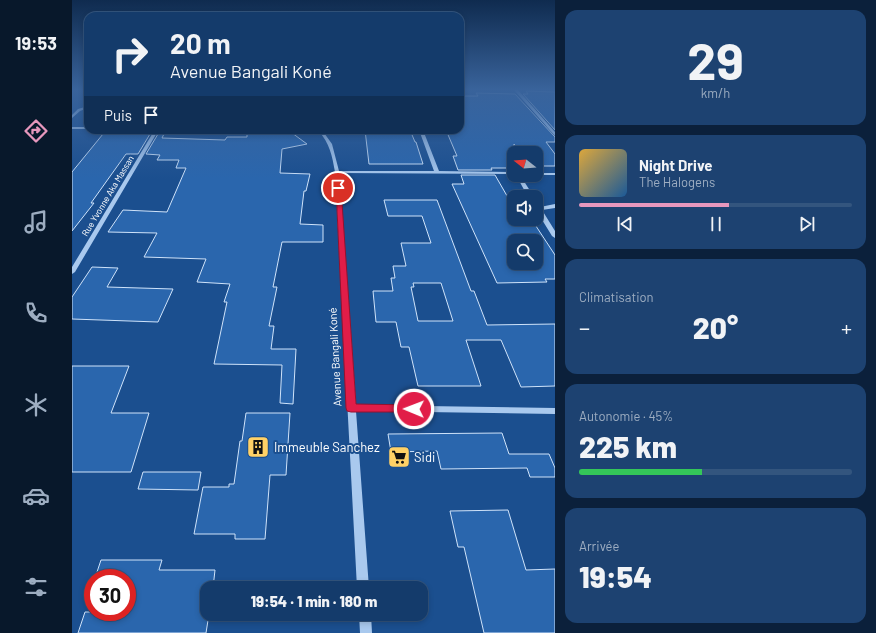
<!DOCTYPE html>
<html lang="fr">
<meta charset="utf-8">
<style>
:root{--surface:#143b6b;--page:#1d4271;--text:#f1f3f6;--muted:#9dadc1;--line:#33557e;--accent:#e797bd}
body{margin:0;font-family:Barlow,sans-serif;background:var(--page);color:var(--text);height:100vh;display:flex;flex-direction:column;font-size:15px;white-space:nowrap}
*{box-sizing:border-box;margin:0}
p{font-size:13px;color:var(--muted)}
.icon{flex:none;width:22px;height:22px;fill:none;stroke:currentColor;stroke-width:2;stroke-linecap:round;stroke-linejoin:round}
.map{position:relative;flex:1;overflow:hidden}
.drawer{display:flex;flex-direction:column;gap:10px;padding:10px;background:#0b203b;width:321px}
.drawer>*{flex:none}
.guide{position:absolute;left:12px;top:12px;width:380px;height:122px;border-radius:12px;box-shadow:0 2px 6px #0003,0 0 0 1px var(--line);background:#143b6b;color:var(--text);overflow:hidden}
.needle{width:26px;rotate:287deg}
.fabs{position:absolute;left:435px;top:146px;display:grid;gap:8px}
.fabs a{display:grid;place-items:center;width:36px;height:36px;border-radius:8px;background:var(--surface);box-shadow:0 2px 6px #0003,0 0 0 1px var(--line);font-size:20px}
.speed{position:absolute;left:12px;top:569px;display:flex;gap:8px;font-size:20px;font-weight:700;text-align:center}
.speed>*{display:grid;place-content:center;width:52px;height:52px;border-radius:50%;background:var(--surface);box-shadow:0 2px 6px #0003,0 0 0 1px var(--line);line-height:1}
.speed .limit{border:6px solid #d22;background:#fff;color:#111}
.pin{position:absolute;display:grid;place-items:center;width:34px;height:34px;color:#fff;margin:-17px;border:2px solid #fff;border-radius:50%;box-shadow:0 1px 4px #0007}
.me{position:absolute;width:44px;margin:-22px;rotate:271deg;stroke-linejoin:round;filter:drop-shadow(0 0 3px #0008)}
.turn{display:flex;align-items:center;gap:14px;height:84px;padding:0 20px;font-size:18px}
.turn .icon{width:52px;height:52px;stroke-width:2.5}
.turn b{display:block;font-size:28px;line-height:34px}
.then{display:flex;align-items:center;height:38px;padding:0 20px;background:#0003;gap:8px;font-size:15px}
.big{font-size:30px;font-weight:800;line-height:1.1}
.drawer .tile{flex:1;display:flex;flex-direction:column;justify-content:center;gap:6px;min-width:0;padding:0 14px;border-radius:12px;background:var(--page)}
.drawer .dial{align-items:center;gap:0}
.dial b{font-size:52px;line-height:1}
.song{display:flex;align-items:center;gap:12px}
.cover{width:48px;height:48px;border-radius:6px;background:linear-gradient(135deg,hsl(40 70% 55%),hsl(210 70% 35%))}
.played{height:4px;border-radius:2px;background:linear-gradient(90deg,var(--accent) 55%,var(--line) 55%)}
.keys{display:flex;justify-content:space-around;direction:ltr}
.heat{display:flex;justify-content:space-between;align-items:center;font-size:22px;direction:ltr}
.charge{height:6px;border-radius:3px;background:linear-gradient(90deg,#34c759 45%,var(--line) 0)}
.trip{position:absolute;left:128px;top:581px;width:228px;height:40px;border-radius:12px;background:var(--surface);box-shadow:0 2px 6px #0003,0 0 0 1px var(--line);font-weight:800;line-height:40px;text-align:center}
main{display:flex;flex:1;min-height:0}
.dock{display:flex;flex-direction:column;width:72px;justify-content:space-around;align-items:center;background:#08182b;color:var(--muted)}
.dock .icon{width:28px;height:28px}
.dock .selected{color:var(--accent)}
.dock b{font-size:18px;color:var(--text)}
.map>svg:first-child{display:block}
.building{fill:#2a66ad;stroke:#cfe3fa;fill-rule:evenodd}
.lines{fill:none;stroke-linecap:round;stroke-linejoin:round}
.minor{fill:#a9c9ee;fill-rule:evenodd}
.route{fill:#e11d48;stroke:#92132f}
.labels{text-anchor:middle;stroke-width:4;stroke-linejoin:round;paint-order:stroke}
.far-street-label{font-size:9px;fill:#fff;stroke:#1b4f8f}
.street-label{font-size:11px;fill:#fff;stroke:#1b4f8f}
.near-poi-label{font-size:13px;fill:#fff;stroke:#1b4f8f;text-anchor:start}
</style>
<main>
<nav class="dock">
<b>19:53</b>
<svg class="icon selected" aria-label="directions" viewBox="0 0 24 24"><path d="M12 3l9 9-9 9-9-9zM9 14v-3h6M13 9l2 2-2 2"/></svg>
<svg class="icon" aria-label="music" viewBox="0 0 24 24"><path d="M9 18V5l10-2v13"/><circle cx="6" cy="18" r="3"/><circle cx="16" cy="16" r="3"/></svg>
<svg class="icon" aria-label="phone" viewBox="0 0 24 24"><path d="M5 4h4l2 5-3 2q2 4 5 5l2-3 5 2v4C11 20 4 13 5 4z"/></svg>
<svg class="icon" aria-label="climate" viewBox="0 0 24 24"><path d="M12 3v18M4 7l16 10M4 17L20 7"/></svg>
<svg class="icon" aria-label="car" viewBox="0 0 24 24"><path d="M5 17H2v-5l4-1 3-4h7l3 4 3 1v5h-3M9 17h6M6 11h13"/><circle cx="7" cy="17" r="2"/><circle cx="17" cy="17" r="2"/></svg>
<svg class="icon" aria-label="filters" viewBox="0 0 24 24"><path d="M4 7h16M4 17h16"/><circle cx="9" cy="7" r="2"/><circle cx="15" cy="17" r="2"/></svg>
</nav>
<div class="map">
<svg width="483" height="633" viewBox="0 0 483 633">
<rect width="100%" height="100%" fill="#1b4f8f"/>
<path class="building" d="M454,91L483,92V130L451,94H456Z
M404,93L443,94L483,137V142H474L483,154V166H464V153H448L442,144V168H419L420,170H386L381,156H385L374,130H388V96H406Z
M175,130H216L235,144L210,149L208,173L238,174L234,191H232L228,224L251,225V242H210L201,287H205L197,326H202L199,349H224L221,404L208,403L210,365L142,364L155,302H152L158,284L125,282L134,259L72,257L85,233L36,232L51,210L95,212L114,168H104L107,160H85L88,155L74,154L86,134H92L90,138L153,140L155,137H175Z
M293,130H338L343,142H344L351,164H297Z
M31,134H78L66,154H54L19,203H22L0,231V172Z
M389,175H423L442,208V219L460,220L483,255V279H473L475,282L425,283L380,184H392ZM442,241H464V263H442Z
M312,200H365L399,291H402L415,325L483,324V386L449,387L429,340H394L409,386H346L337,347H329L324,322H304L301,291H321L319,278H323L321,266H334L329,243H359L350,216H316ZM341,283H369L381,321H346L339,287H342Z
M20,267L46,268L35,287L101,289L86,322L0,319V297Z
M0,366H57L39,413H77L59,472H0Z
M174,413H218L214,475H198L193,539H163V534H122L131,487H157V484H162L168,441H170Z
M430,433L437,454H477L483,468V477H458L455,468L369,469L365,451L319,452L316,434Z
M71,472H129L126,490L66,489Z
M436,510L454,570L483,569V633H412L392,547H386L378,511Z
M29,560H90L87,570H143L141,588H135V614H137L134,633H6L13,612H55V578H23Z"/>
<g class="lines">
<path class="minor" d="M442,90H446L483,132V136Z
M16,106V108L8,111L0,118V115L6,109Z
M0,127H16V129H0Z
M67,130H89L86,131L3,272L0,274V267L82,131H69Z
M246,130H250L260,144L267,171H362L347,130H351L367,171L442,172V174L267,173L284,405L483,408V414L284,411L297,588H285L263,172C260,155 258,144 246,130Z
M464,173H483V175H462H464Z
M444,175H448L462,197H456Z
M464,203L466,204L468,207L483,204V208L470,210L483,231V238L480,236L464,210Z
M287,614H299L300,633H288Z"/>
</g>
<linearGradient id="sky" x2="0" y2="1"><stop stop-color="#0f2b4f"/><stop offset="0.5" stop-color="#39639b"/><stop offset="1" stop-color="#39639b" stop-opacity="0"/></linearGradient>
<rect width="483" height="179" fill="url(#sky)"/>
<path class="route" d="M264,187L269,188L284,404L342,405L346,406L347,409L346,412H279L275,411L274,408Z"/>
<defs>
<g id="building-square" transform="scale(1.15)"><rect x="-9" y="-9" width="18" height="18" rx="4" fill="#ffd166" stroke="#1b4f8f"/><path d="M-4-6H4V6H1V3H-1V6H-4ZM-2.5-4.3h1.7v1.8h-1.7ZM.8-4.3h1.7v1.8H.8ZM-2.5-1h1.7V.8h-1.7ZM.8-1h1.7V.8H.8Z" fill="#111"/></g>
<g id="supermarket-square" transform="scale(1.15)"><rect x="-9" y="-9" width="18" height="18" rx="4" fill="#ffd166" stroke="#1b4f8f"/><path d="M-6-5.5h2.5l.6 2H6L4.5 2H-2.5L-4.4-4H-6ZM-1.5 3.2a1.3 1.3 0 1 0 .1 0ZM3 3.2a1.3 1.3 0 1 0 .1 0Z" fill="#111"/></g>
</defs>
<g fill-rule="evenodd">
<use href="#building-square" x="186" y="447"/>
<use href="#supermarket-square" x="327" y="457"/>
</g>
<g class="labels">
<g class="far-street-label">
<text transform="translate(36 196) rotate(-59)" y="3">Rue Yvonne Aka Massan</text>
</g>
<g class="street-label">
<text transform="translate(263 357) rotate(-93)" y="4">Avenue Bangali Koné</text>
</g>
<g class="near-poi-label">
<text x="202" y="452">Immeuble Sanchez</text>
<text x="342" y="462">Sidi</text>
</g>
</g>
</svg>
<div class="fabs">
<a><svg class="needle" viewBox="-14 -14 28 28"><path d="M0-13l5 13h-10z" fill="#e53935"/><path d="M0 13l5-13h-10z" fill="#9dadc1"/></svg></a>
<a><svg class="icon" aria-label="sound" viewBox="0 0 24 24"><path d="M4 9h4l5-4v14l-5-4H4zM17 9q2 3 0 6"/></svg></a>
<a><svg class="icon" aria-label="search" viewBox="0 0 24 24"><circle cx="10" cy="10" r="6"/><path d="M15 15l6 6"/></svg></a>
</div>
<div class="speed"><div class="limit">30</div></div>
<div class="pin" style="left:266px;top:188px;background:#d93025"><svg class="icon" aria-label="arrive" viewBox="0 0 24 24"><path d="M6 21V4h12l-3 4 3 4H6"/></svg></div>
<svg class="me" style="left:342px;top:409px" viewBox="-20 -20 40 40"><circle r="17" fill="#e11d48" stroke="#fff" stroke-width="3"/><path d="M0-11L8 9 0 5-8 9z" fill="#fff"/></svg>
<div class="trip">19:54 · 1 min · 180 m</div>
<div class="guide">
<div class="turn"><svg class="icon" aria-label="right" viewBox="0 0 24 24"><path d="M7 20v-9h11M14 6l5 5-5 5"/></svg><div><b>20 m</b>Avenue Bangali Koné</div></div>
<div class="then">Puis<svg class="icon" aria-label="arrive" viewBox="0 0 24 24"><path d="M6 21V4h12l-3 4 3 4H6"/></svg></div>
</div>
</div>
<section class="drawer">
<div class="tile dial"><b>29</b><p>km/h</p></div>
<div class="tile">
<div class="song"><i class="cover"></i><div><b>Night Drive</b><p>The Halogens</p></div></div>
<div class="played"></div>
<div class="keys"><svg class="icon" aria-label="previous" viewBox="0 0 24 24"><path d="M18 5L8 12l10 7zM5 5v14"/></svg><svg class="icon" aria-label="pause" viewBox="0 0 24 24"><path d="M8 5v14M16 5v14"/></svg><svg class="icon" aria-label="next" viewBox="0 0 24 24"><path d="M6 5l10 7-10 7zM19 5v14"/></svg></div>
</div>
<div class="tile"><p>Climatisation</p>
<div class="heat"><a>−</a><b class="big">20°</b><a>+</a></div>
</div>
<div class="tile"><p>Autonomie · 45%</p><b class="big">225 km</b><div class="charge"></div></div>
<div class="tile"><p>Arrivée</p><b class="big">19:54</b></div>
</section>
</main>
